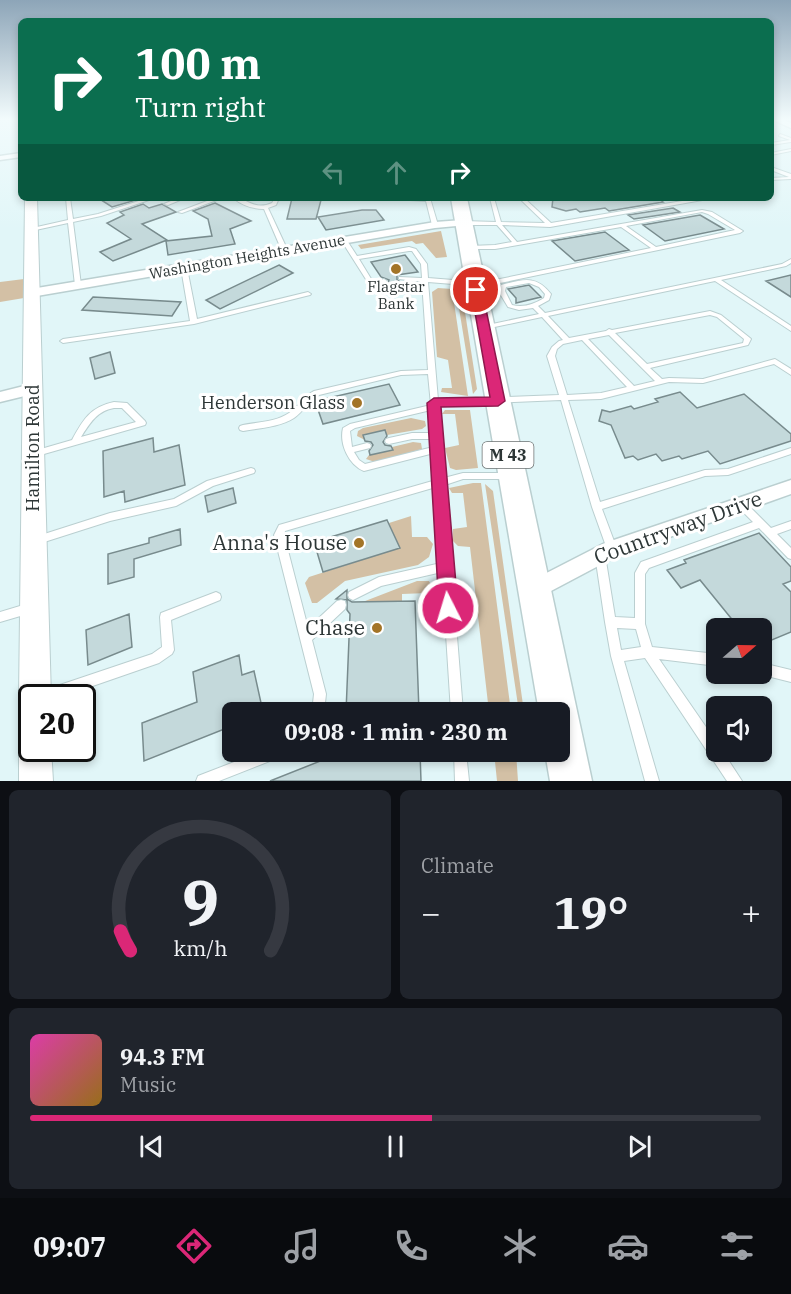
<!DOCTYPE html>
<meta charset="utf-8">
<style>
:root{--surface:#171b24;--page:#20242c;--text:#f1f3f6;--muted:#9ea1a6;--line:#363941;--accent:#db2777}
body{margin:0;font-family:"IBM Plex Serif",serif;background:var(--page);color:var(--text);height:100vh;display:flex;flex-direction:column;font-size:22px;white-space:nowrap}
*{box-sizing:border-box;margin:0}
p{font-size:20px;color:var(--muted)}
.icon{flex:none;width:33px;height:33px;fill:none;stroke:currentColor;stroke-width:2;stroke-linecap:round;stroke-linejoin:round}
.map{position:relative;height:781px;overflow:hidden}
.sheet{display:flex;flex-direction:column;gap:9px;padding:9px;background:#0d0f14;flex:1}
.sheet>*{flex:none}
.top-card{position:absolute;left:18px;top:18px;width:756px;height:183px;border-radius:9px;box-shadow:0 3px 9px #0003;background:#0b6e4f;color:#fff;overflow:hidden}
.needle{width:39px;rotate:70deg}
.controls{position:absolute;left:706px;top:618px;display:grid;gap:12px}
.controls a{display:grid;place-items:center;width:66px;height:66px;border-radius:9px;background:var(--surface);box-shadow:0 3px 9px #0003;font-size:30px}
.speed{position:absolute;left:18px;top:684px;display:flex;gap:12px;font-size:30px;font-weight:700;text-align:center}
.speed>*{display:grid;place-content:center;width:78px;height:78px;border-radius:50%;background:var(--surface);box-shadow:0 3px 9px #0003;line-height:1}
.speed .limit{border:3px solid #111;border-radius:9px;background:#fff;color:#111}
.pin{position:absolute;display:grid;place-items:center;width:51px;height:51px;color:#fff;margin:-26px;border:3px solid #fff;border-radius:50%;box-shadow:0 2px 6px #0007}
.me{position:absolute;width:66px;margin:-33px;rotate:355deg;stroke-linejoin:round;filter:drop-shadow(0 0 4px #0008)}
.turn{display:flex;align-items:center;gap:21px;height:126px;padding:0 18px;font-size:27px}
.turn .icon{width:78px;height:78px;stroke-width:2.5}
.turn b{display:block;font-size:42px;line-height:51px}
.lanes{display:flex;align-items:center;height:57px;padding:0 18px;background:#0003;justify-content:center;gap:30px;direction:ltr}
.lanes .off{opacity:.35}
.big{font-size:45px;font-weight:800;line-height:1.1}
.sheet .card{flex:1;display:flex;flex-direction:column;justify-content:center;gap:9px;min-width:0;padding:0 21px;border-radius:9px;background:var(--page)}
.sheet .dial{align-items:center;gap:0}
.dial svg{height:156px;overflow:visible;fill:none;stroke:var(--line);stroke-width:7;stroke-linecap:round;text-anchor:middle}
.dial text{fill:var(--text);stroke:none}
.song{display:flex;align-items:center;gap:18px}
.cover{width:72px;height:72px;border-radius:9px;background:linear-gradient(135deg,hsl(320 70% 55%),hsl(40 70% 35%))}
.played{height:6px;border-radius:3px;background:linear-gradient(90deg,var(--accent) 55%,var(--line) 55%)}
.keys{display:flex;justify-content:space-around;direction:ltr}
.heat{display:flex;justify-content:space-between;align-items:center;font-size:33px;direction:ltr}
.sheet .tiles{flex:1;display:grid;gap:9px;grid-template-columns:1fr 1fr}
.card:last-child{grid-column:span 2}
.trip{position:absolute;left:222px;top:702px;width:348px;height:60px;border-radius:9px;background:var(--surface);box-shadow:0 3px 9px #0003;font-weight:800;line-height:60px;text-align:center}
.menu{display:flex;height:96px;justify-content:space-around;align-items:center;background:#090b0e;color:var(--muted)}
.menu .icon{width:42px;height:42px}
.menu .on{color:var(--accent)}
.menu b{font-size:27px;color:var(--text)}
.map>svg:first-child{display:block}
.green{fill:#d3c0a5}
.building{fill:#c4d9db;stroke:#788b8d;stroke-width:1.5}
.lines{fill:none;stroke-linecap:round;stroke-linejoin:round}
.service-casing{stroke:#bacfd0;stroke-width:2}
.minor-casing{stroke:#bacfd0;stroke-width:3}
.tertiary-casing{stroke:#bacfd0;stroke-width:2}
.primary-casing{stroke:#bacfd0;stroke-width:3}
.service{fill:#fff;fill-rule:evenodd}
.minor{fill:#fff;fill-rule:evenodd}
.tertiary{fill:#fff;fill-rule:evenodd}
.primary{fill:#fff;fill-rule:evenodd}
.route{fill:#db2777;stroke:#8e194d;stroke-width:1.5}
.poi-dot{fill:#a37427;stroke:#fff;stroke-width:2}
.labels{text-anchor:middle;stroke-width:6;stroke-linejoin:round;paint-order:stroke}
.far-street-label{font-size:15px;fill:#2d3636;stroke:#fff}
.far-poi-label{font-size:15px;fill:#2d3636;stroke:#fff}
.shield{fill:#fff;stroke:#6c7272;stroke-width:1.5}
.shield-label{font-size:16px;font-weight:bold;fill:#2d3636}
.poi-label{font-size:18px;fill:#2d3636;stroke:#fff;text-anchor:end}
.street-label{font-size:18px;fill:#2d3636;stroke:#fff}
.near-street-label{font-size:21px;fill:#2d3636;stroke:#fff}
.near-poi-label{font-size:21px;fill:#2d3636;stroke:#fff;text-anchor:end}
</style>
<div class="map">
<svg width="791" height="781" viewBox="0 0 791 781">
<rect width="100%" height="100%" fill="#e1f6f8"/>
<path class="green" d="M441,231L447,257L436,258L423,243L416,244L412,241L361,249L358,245Z
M24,279V298L0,302V282Z
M438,288L452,289L468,396L441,392L442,388H452L448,360L437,357L432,292Z
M456,290L462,293L477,389L473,394Z
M445,410H470L478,468L456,470L450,468L445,448L459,445L455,414H442Z
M411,418L425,421L426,426L422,429L387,435L385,430L363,435L365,440L357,436L358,431L363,428Z
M413,442L421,443L422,449L375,462L366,459L369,455L393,450L392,447Z
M473,483H481L511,712H489L470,547L458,546L453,541V529L467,527L463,493H452L449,488Z
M485,484L493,491L524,712H519Z
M411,516L412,537H427L433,544L429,557L418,565L345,581L317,603H312L305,583L309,577L399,548L389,523Z
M417,581H429L433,589L428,593L402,594V601L360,603Z
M494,752H516L518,781H497Z"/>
<path class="building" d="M98,198H133L136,200L112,207Z
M292,198L321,200L316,219H287Z
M553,198H657L663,202L609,211L605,208L580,212L576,209L566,211L552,207Z
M215,203L251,221L230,229L235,244L168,255L166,241L212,236L208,219L193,211Z
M143,204L149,208L162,204L176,212L142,224L167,240L113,261L100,252L131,239L107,223L124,215L120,212Z
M673,208L680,212L634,219L628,215Z
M362,210H376L384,220L326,230L318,217Z
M700,215L724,229L665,241L643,225Z
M605,232L629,250L575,261L552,241Z
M405,255L418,272L397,275V280L402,283L387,285L389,280L381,277L371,262Z
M279,265L293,273L220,309L206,300Z
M791,275V297L766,281Z
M529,285L541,297L516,303V298L508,289Z
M93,297L181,302L172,316L82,310Z
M110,352L115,373L95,379L90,358Z
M389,384L400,405L323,424L315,401Z
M680,392L697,408L744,394L791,434V441L720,464L708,451L682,459L679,456L662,461L656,454L638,460L633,456L625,458L611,425L599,421L602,410L610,412L631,406L634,409L658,402L655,399Z
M385,430L387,436L383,442L385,445L391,446L393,450L370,455L369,451L373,445L371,442L365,441L363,435Z
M153,438L154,452L179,445L185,485L125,502L124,491L104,497L103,451Z
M233,488L236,503L208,512L205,496Z
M387,520L400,548L323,572L314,542Z
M180,529L181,545L134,559V577L108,584V554L149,543V538Z
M759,533L791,567V581L783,584L791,592V632L762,644V628H739L700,580L681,588L667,570L686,563L684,560Z
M347,590V599L352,602L415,601L419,712H346L350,614L347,610V600L336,599Z
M129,614L132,647L88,665L86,630Z
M239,655L242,675L254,671L263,712H232V726L144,761L142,723L197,702L193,672Z
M343,752H420L421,781H270Z"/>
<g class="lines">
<g class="service-casing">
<path id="service" d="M780,134L791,138V142L771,145V143L790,140L779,136Z
M791,149V151L771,155V153Z
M771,167L791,174V179L771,180V178L789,177L771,170Z
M66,198H70L73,219L98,214L148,198H155L101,216L73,222L81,285L78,287L75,285L68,223L31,231L28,229L68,220Z
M178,198H185L168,205L164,204Z
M215,198H222L182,213L178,212Z
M233,198C248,198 254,211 272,203L275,198H279L276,205L268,208L288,251L287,252L282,251L264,209C252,209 242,205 233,198Z
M391,198H430L438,225L435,227L432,225L426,201L393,199Z
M490,198H494L501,222L545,223L519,198H524L551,223L700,198H710L708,199L550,227L502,225L517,242L702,210L712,212L743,231L740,233L500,283L453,284L428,282L438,400L559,395L547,356L552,347L559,341L563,340L542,317L485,329L483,328L482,327L483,326L539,314L533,308L519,310L508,307L499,292H478L475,290L476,289L500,288L501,285C523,280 535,274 551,294L549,300L538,306L545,313L782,264L791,259V263L786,266L721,280L791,326V331L715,281L548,316L569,338L606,331L609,329L612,330L710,311L721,315L750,338L751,339L748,345L650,368L662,379L669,378L703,379L775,359L791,369V375L774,364L703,383L669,382L601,399L568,400L600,502L705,470L728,469L791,448V454L728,475L705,476L602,509L617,549L615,552L612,553L609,552L607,549L592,507L561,400L438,405L444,478L463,473H508L511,474L512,476L511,478L508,479H463L445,485L463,712H451L442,572L381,586L353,600L349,598L348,595L349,592L379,577L441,563L436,487L285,531L284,535L308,628L337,601L341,600L345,601L346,605L345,609L312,640L326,694L324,712H312L314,694L274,535L279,525L436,480L434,453L364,471C349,465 339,444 343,428L350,424L431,405L428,374L401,375L319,395C309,400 304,411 294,418C280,427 260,428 243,431L240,430L239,428L240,426L243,425C258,422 276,422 289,413C299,407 304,396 314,391L401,371L428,370L422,281H413L407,288L405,289L374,292L341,240L342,239H346L357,256L409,247L416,249L427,264L428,278L453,280L500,279L651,248L621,227L495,249H468L467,248L470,246L495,245L512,242L497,225H463L460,223L463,221L496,222ZM702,212L708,214L735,230L656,247L626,226ZM409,251H412L421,264L422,278L399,277V279L407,280L403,285L378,289L375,285L387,281L384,279L373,282L359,259ZM529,283L539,287L545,294L544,298C534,304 524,308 512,305L505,291L506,287ZM710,315L717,317L744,339L743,343L647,364L615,333ZM609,335L655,381L634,386L588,339ZM582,340L627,387L601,393L567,395L555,356L557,349L563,344ZM431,410L432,433H412L389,438L386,439L385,441L386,443L389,444L412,439H433V447L365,464L359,460L354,452L370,448L371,446L370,444L367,443L352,447L350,431L355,428Z
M184,266L187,268L197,319L308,292L311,294L310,295L194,324L63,343L60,341L63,339L190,321L181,268Z
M114,402L127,403L145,421L146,423L145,425L37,456L34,455L33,453L34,451L72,440C83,420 90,407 114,402ZM114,408H122L136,422L81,437C90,423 97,411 114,408Z
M251,468L254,469L255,471L254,473L213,486L176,506L110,521L38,544L35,543L33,540L35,537L38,536L110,513L174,499L207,481Z
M741,500L744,501L771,528L791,521V529L777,534L791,548V559L788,558L759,528L649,568L645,574V624L652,647L717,654V666L659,659L717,743V752H723L742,781H727L645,658L624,661L659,781H645L611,656L605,622L595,555L597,552L600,551L603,552L605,555L615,617L635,618V573L641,562L753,522L738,507L736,504L738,501ZM617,628L636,629L641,647L621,650Z
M216,592L220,594L221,597L220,600L171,620L174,650L172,654L159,663L58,698H36L38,693L42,691L152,654L162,647L160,617L161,613Z
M30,603L34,604L35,608L34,612L0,622V612Z
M762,663L791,670V682L759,674H762Z
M260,752H281L280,757L219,781H196L198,776Z
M454,752H466L469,781H455Z"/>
</g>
<g class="minor-casing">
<path id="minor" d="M771,119H781L791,123V128Z
M21,153V157L0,160V156Z
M463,220L468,223L467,225L435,228L31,297L25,293L31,289L435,222Z
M32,384L37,385L39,389L37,393L0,402V392Z
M791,480V494L619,555L534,600L527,597L524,590L527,583L605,543Z"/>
</g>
<g class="tertiary-casing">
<path id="tertiary" d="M25,198H37L51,698H32V712L24,709L19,698Z
M32,733V748H51L53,781H19V748L23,736Z"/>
</g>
<g class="primary-casing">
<path id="primary" d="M451,198H467L592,781H550L545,752H560V712H539Z"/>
</g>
<use href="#service" class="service"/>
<use href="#minor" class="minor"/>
<use href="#tertiary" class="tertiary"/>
<use href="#primary" class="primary"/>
</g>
<linearGradient id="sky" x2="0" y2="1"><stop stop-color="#8da5b8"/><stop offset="0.52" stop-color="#f2fbfc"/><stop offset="1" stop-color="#f2fbfc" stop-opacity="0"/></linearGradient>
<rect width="791" height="229" fill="url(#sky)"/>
<path class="route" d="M476,286L482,290L505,401L498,406L441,407L458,608L455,614L448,617L442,614L439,608L427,403L434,398L490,397L471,290Z"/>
<g class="poi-dot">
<circle cx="396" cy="269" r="6"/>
<circle cx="357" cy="403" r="6"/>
<circle cx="359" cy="543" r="6"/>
<circle cx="377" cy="628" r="6"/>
</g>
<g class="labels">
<g class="far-street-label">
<text transform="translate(247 257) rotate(-10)" y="5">Washington Heights Avenue</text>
</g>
<g class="far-poi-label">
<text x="396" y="292">Flagstar<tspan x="396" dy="17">Bank</tspan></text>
</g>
<rect class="shield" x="482.5" y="442" width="51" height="26" rx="4.5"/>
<g class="shield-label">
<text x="508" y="461">M 43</text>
</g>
<g class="poi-label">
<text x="345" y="409">Henderson Glass</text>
</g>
<g class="street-label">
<text transform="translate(33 448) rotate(-90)" y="6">Hamilton Road</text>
</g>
<g class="near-street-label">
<text transform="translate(678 528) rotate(-20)" y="7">Countryway Drive</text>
</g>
<g class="near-poi-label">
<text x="347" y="550">Anna's House</text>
<text x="365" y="635">Chase</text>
</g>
</g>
</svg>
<div class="controls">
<a><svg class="needle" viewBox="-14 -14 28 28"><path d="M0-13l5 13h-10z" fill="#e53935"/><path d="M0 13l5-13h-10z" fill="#9ea1a6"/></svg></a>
<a><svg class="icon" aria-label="sound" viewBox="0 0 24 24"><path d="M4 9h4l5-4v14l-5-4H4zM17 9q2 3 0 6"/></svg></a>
</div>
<div class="speed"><div class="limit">20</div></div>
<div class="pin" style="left:476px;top:290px;background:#d93025"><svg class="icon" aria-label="arrive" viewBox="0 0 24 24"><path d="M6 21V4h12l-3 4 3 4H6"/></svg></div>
<svg class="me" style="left:448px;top:608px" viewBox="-20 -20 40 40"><circle r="17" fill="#db2777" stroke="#fff" stroke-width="3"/><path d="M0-11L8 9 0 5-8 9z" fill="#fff"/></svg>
<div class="trip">09:08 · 1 min · 230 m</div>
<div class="top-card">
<div class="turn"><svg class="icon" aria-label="right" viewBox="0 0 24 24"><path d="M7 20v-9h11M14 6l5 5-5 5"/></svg><div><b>100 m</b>Turn right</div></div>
<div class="lanes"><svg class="icon off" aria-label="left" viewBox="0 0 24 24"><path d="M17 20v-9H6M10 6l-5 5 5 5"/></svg><svg class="icon off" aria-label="ahead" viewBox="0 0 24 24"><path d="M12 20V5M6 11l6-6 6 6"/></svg><svg class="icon" aria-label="right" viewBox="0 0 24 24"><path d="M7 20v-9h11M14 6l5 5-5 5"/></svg></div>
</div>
</div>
<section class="sheet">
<div class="tiles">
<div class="card dial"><svg viewBox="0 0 100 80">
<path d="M14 69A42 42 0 1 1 86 69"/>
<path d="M14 69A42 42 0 0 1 9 59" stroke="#db2777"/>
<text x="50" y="56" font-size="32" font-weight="700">9</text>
<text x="50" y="72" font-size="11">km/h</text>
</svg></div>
<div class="card"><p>Climate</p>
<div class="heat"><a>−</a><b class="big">19°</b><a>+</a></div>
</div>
<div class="card">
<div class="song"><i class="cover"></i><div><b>94.3 FM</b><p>Music</p></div></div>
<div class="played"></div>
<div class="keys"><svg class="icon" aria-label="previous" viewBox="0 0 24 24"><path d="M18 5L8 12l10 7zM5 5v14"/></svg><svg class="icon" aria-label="pause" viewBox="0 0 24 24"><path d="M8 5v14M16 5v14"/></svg><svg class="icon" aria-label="next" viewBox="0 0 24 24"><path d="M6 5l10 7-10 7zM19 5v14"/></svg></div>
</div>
</div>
</section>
<nav class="menu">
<b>09:07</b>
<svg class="icon on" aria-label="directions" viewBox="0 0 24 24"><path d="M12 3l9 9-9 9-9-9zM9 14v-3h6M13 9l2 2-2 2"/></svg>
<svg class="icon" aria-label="music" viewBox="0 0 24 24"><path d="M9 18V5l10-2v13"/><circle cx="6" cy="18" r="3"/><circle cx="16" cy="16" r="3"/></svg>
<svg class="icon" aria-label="phone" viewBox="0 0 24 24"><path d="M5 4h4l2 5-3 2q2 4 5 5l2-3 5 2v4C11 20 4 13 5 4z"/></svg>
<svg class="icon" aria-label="climate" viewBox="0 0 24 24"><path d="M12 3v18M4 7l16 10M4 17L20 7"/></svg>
<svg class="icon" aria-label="car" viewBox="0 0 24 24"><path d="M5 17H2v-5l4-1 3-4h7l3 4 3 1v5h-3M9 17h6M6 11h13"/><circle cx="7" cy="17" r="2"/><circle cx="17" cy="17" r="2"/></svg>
<svg class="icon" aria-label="filters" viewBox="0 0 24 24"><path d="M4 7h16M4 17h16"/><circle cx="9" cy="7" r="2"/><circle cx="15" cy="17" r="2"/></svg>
</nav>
